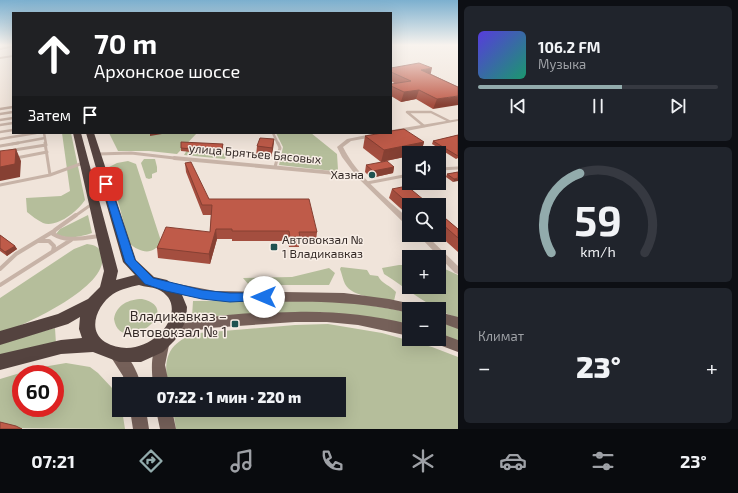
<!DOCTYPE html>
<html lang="ru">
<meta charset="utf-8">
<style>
:root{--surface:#171b24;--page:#20242c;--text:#f1f3f6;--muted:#9ea1a6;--line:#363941;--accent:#92abac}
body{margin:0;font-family:"Exo 2",sans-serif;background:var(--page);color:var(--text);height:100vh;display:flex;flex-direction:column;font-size:15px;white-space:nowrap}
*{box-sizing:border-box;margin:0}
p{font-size:13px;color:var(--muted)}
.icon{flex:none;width:22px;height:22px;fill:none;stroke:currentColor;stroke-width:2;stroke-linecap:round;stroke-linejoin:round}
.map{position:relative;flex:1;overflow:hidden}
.panel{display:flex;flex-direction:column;gap:6px;padding:6px;background:#0d0f14;width:280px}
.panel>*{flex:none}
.hud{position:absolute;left:12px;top:12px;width:380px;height:122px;border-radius:0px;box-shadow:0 4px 16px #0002;background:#202124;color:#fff;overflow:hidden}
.fabs{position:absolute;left:402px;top:146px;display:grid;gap:8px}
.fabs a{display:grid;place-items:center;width:44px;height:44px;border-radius:0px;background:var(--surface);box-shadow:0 4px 16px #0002;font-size:20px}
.speed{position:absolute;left:12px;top:365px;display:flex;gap:8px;font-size:20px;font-weight:700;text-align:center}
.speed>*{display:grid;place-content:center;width:52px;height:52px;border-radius:50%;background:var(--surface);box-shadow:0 4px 16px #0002;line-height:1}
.speed .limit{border:6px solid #d22;background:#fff;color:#111}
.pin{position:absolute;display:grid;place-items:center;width:34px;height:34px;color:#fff;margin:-17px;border-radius:8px;box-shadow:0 2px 6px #0006}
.me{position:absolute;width:44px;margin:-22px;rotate:270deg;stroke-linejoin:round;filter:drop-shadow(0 0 3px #0008)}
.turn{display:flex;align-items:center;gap:14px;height:84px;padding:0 16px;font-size:18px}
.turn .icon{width:52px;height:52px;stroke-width:2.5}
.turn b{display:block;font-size:28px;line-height:34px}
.then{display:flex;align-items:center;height:38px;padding:0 16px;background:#0003;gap:8px;font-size:15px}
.big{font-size:30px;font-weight:800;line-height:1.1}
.panel .widget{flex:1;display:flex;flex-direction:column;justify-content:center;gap:6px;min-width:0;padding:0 14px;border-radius:6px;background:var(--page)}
.panel .dial{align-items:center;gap:0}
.dial svg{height:104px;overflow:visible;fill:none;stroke:var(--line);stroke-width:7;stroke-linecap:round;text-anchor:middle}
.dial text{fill:var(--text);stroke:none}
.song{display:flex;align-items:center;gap:12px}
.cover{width:48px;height:48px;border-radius:6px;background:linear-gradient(135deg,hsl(250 70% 55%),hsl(160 70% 35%))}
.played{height:4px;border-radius:2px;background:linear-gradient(90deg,var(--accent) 60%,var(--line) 60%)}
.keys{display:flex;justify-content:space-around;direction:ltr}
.heat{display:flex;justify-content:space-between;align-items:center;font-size:22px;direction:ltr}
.trip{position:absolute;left:112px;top:377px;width:234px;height:40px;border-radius:0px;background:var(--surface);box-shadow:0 4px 16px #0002;font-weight:800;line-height:40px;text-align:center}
.tabs{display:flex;height:64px;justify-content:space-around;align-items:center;background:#090b0e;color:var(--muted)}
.tabs .icon{width:28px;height:28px}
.tabs .selected{color:var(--accent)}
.tabs b{font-size:18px;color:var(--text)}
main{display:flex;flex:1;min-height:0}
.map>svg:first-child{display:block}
.green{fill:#b5be9b;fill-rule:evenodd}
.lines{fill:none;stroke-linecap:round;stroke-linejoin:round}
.lane-far3{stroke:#c7b3a7;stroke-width:2}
.lane-far2{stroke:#c7b3a7;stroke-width:2.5}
.lane-far1{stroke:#c7b3a7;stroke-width:3}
.lane{stroke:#c7b3a7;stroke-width:4}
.street{fill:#c7b3a7;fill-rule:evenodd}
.primary{fill:#756059;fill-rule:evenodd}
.highway{fill:#54433f;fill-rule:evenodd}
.wall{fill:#a44e3f}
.shaded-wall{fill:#864033}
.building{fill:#bf5b49;stroke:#864033}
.route{fill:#1a73e8;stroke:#114b97}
.poi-dot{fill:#1f5351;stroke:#f8eee6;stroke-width:1.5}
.labels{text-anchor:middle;stroke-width:3;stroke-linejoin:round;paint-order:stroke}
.street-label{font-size:12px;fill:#342a27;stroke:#f8eee6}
.poi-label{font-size:12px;fill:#342a27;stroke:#f8eee6;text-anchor:end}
.near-poi-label{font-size:14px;fill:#342a27;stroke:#f8eee6;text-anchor:end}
</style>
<main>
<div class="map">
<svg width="458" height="429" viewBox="0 0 458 429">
<rect width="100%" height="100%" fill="#f0e4da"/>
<path class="green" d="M62,133H71L85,200C78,211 57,228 43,223C37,220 32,216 27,212L26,198L61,196L70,191Z
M109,133H197L177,154L149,151H118Z
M276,133H311L337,154L338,170L333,171L279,165L283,147Z
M187,150L227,154L225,159L184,155Z
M144,159H155L157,167V172L152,174V178L149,179L146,178L141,163Z
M128,161L136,164L161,241C154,256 140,253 129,243L109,167L117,163Z
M88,215L92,233C80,237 67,240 56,234L60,229Z
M87,244C95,245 100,247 102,255C110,287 24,325 0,334V298L74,249Z
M399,265H409V287H439L440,269H445L458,275V318C431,309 408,289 384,274L382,268Z
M341,267L367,270L370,275L378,276C382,284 390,285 396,292L394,301C380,298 353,298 345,284C343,280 342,274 340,269Z
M329,268L335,273L329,285H249L243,278L292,277Z
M142,299C187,309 120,358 114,319C116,305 129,299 142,299Z
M339,300L409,312V326L377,318L319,312L192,317L193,301Z
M439,322L458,328V341L439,335Z
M328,324L382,333L432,347L458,357V429H176L173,410H339V384H168C162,356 171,340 199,333L295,325Z
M55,328L56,344L0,359V343Z
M66,363L90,367L98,373L112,388L119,399V410H122L125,429L0,428V379L37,368ZM21,374H55V408H21Z"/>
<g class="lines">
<path class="lane-far3" d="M0,49L13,46"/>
<path class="lane-far2" d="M0,109L13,107
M0,114L13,112
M0,120L13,118
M0,125L13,123
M424,126L407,112H431L449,121
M0,132L13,130
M44,133L46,144
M273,133L278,144
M0,139L36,133
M12,144L45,138"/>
<path class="lane-far1" d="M45,143L50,175
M0,146L18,143
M14,150L46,145
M98,154L131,153L174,158
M16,158L47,152
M275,167L280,148L278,143
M439,169L458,168
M367,183L409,175
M0,185L50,175L83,163
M75,216L92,204"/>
<path class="lane" d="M76,215L55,230L53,234C68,243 84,237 101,236
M39,241H49L54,246L53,251
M0,269L16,254L54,231
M0,285L71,240"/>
<path class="street" d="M13,55V57L0,59V57Z
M458,119V121L391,134L389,133H391V130Z
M377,133H388L385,135L351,141L343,147C358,177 385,197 409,219V225H406L357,177L174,160L171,158L174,156L354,173L342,157L337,147L347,139Z
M418,235H426L458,266V274L455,273Z"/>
<path class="primary" d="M168,282L215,291L344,293L389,299L412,304L417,305L418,309H409V313C380,306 351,303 321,302C268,301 215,306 164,290L162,287L164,284Z
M295,312C334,311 371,315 409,324V336L358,325L327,322H295L209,328L190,332L170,340L165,365L169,384H153C151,366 151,354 159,337L165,335L166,330C207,312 252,313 295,312Z
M439,312L458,317V329L439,322Z
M439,333L458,340V352L434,343L432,339H439Z
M116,348C129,353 137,371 141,384H125L123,376L109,354L111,349Z
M130,410H146L149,429H133Z
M156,410H172L176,429H160Z"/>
<path class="highway" d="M73,133H81L118,271L116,280L135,275L123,262L86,133H94L136,260L154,277L167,280L180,290L187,307L186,321L175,340L163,352L141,362H119L93,352L61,354L0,370V354L61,340L82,338L79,329L80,317L68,324L0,345V331L58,314L88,299L100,287L104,271ZM139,285C145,287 152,287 157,289C197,306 148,367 105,342C86,330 98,304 113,294C121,289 130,287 139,285Z"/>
</g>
<path class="wall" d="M391,68L431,74L458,87L433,109L416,99L401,102L391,96V84H396L391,81Z
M458,135V158L456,159L432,144L433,141Z
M365,136L424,142L421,153H409V156L381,162L363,148Z
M274,139L273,149L271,157L256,156L257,146Z
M223,144V148L221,155L181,151V148Z
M185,163L209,199L317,232L316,242H299V247H289L288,241H232V239H217L210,264L158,258L157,248L210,232L211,215H203L186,172Z
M366,165L394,167L393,173L371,178L365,172Z
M458,172L453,182L446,177L447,174Z
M392,189L430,205H409V216L389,198Z
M439,213L458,229V252L439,235Z
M0,235L15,246L17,249L7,256L0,251Z"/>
<path class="shaded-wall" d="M432,68L430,77L421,70Z
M419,90L416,99L401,102L404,92Z
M458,96V105L433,109L437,99Z
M150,133H162V134L150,136Z
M274,139L273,149L271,157L272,148Z
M424,142L421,153H409V156L381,162L384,150Z
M16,149L21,161L20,177L0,181V167Z
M394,167L393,173L371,178L373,171Z
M458,178V181L453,182L454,179Z
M216,229L217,239L210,264L209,254Z
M15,246L17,249L7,256L5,252Z"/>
<path class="building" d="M419,63L432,68L421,70L458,87V96L437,99L419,90L404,92L391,86V84L411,81L391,72V68Z
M404,129L424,142L384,150L365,136L382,133H391V131Z
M458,135V156L433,141Z
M260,138L274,139L272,148L257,146Z
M181,142L223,144L221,152L181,148Z
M16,149L15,164L0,167V151Z
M387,161L394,167L373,171L366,165Z
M191,162L209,199H309L317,232H299L300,237H290L289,231H232V229H216L209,254L157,248L166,227L210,232L212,205H202L185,163Z
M458,172V178L454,179L447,174Z
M407,186L430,205H410L392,189Z
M439,213L458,229V238L441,223L439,224Z
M0,235L15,246L5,252L0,248Z
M0,422L16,426L22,429H0Z"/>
<linearGradient id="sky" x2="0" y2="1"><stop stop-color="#7cb0cf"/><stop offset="0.43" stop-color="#f8f3ee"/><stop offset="1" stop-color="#f8f3ee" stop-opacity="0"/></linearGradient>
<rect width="458" height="105" fill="url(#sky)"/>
<path class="route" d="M106,181L110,184L135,260L153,278L202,290L230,293H264L268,294L270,297L268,300L230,302L202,299L166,291L145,284L125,262L102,184Z"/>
<g class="poi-dot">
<circle cx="372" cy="175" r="4"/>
<rect x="270" y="243" width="8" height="8" rx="2"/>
<rect x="231" y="320" width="8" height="8" rx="2"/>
</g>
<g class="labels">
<g class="street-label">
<text transform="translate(255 154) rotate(5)" y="4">улица Брятьев Бясовых</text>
</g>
<g class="poi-label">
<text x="364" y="179">Хазна</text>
<text x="282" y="244" text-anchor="start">Автовокзал №<tspan x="282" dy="14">1 Владикавказ</tspan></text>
</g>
<g class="near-poi-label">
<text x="227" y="321">Владикавказ –<tspan x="227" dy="16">Автовокзал № 1</tspan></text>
</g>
</g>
</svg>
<div class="fabs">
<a><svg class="icon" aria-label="sound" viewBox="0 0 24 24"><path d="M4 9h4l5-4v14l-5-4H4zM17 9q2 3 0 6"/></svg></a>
<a><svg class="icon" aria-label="search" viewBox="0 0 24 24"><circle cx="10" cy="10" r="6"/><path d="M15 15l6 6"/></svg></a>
<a>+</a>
<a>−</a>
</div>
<div class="speed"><div class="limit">60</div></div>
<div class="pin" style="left:106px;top:184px;background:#d93025"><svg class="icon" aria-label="arrive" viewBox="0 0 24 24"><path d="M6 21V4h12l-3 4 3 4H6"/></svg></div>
<svg class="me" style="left:264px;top:297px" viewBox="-20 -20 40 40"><circle r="19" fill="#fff"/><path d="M0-13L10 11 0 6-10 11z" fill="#1a73e8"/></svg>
<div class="trip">07:22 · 1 мин · 220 m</div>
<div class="hud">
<div class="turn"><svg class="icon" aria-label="ahead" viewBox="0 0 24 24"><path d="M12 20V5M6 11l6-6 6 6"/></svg><div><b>70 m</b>Архонское шоссе</div></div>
<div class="then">Затем<svg class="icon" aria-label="arrive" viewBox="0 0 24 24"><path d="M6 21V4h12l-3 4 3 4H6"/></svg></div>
</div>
</div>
<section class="panel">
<div class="widget">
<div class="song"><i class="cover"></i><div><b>106.2 FM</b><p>Музыка</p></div></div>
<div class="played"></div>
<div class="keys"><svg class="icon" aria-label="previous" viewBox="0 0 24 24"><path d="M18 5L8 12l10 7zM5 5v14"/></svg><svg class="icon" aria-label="pause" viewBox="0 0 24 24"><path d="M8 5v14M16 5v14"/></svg><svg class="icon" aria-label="next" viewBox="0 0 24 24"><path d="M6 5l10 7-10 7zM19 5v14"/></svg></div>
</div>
<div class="widget dial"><svg viewBox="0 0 100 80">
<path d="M14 69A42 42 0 1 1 86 69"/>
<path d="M14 69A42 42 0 0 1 36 8" stroke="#92abac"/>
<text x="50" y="56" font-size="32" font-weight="700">59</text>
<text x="50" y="72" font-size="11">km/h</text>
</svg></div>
<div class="widget"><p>Климат</p>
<div class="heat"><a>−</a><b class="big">23°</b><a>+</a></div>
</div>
</section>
</main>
<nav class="tabs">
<b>07:21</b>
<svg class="icon selected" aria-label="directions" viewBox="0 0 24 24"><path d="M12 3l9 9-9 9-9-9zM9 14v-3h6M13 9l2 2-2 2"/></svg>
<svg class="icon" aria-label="music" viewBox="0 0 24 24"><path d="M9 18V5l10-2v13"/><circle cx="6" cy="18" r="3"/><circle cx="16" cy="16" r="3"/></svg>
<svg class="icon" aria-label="phone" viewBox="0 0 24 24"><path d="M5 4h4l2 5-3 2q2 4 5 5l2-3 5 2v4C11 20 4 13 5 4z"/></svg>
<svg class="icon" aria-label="climate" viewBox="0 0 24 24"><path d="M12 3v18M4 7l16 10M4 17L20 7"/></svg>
<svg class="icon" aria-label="car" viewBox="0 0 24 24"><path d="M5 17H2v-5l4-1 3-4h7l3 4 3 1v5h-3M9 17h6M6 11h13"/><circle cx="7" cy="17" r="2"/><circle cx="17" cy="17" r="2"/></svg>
<svg class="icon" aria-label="filters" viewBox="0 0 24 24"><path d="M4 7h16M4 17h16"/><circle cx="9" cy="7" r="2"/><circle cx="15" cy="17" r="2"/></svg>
<b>23°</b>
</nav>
